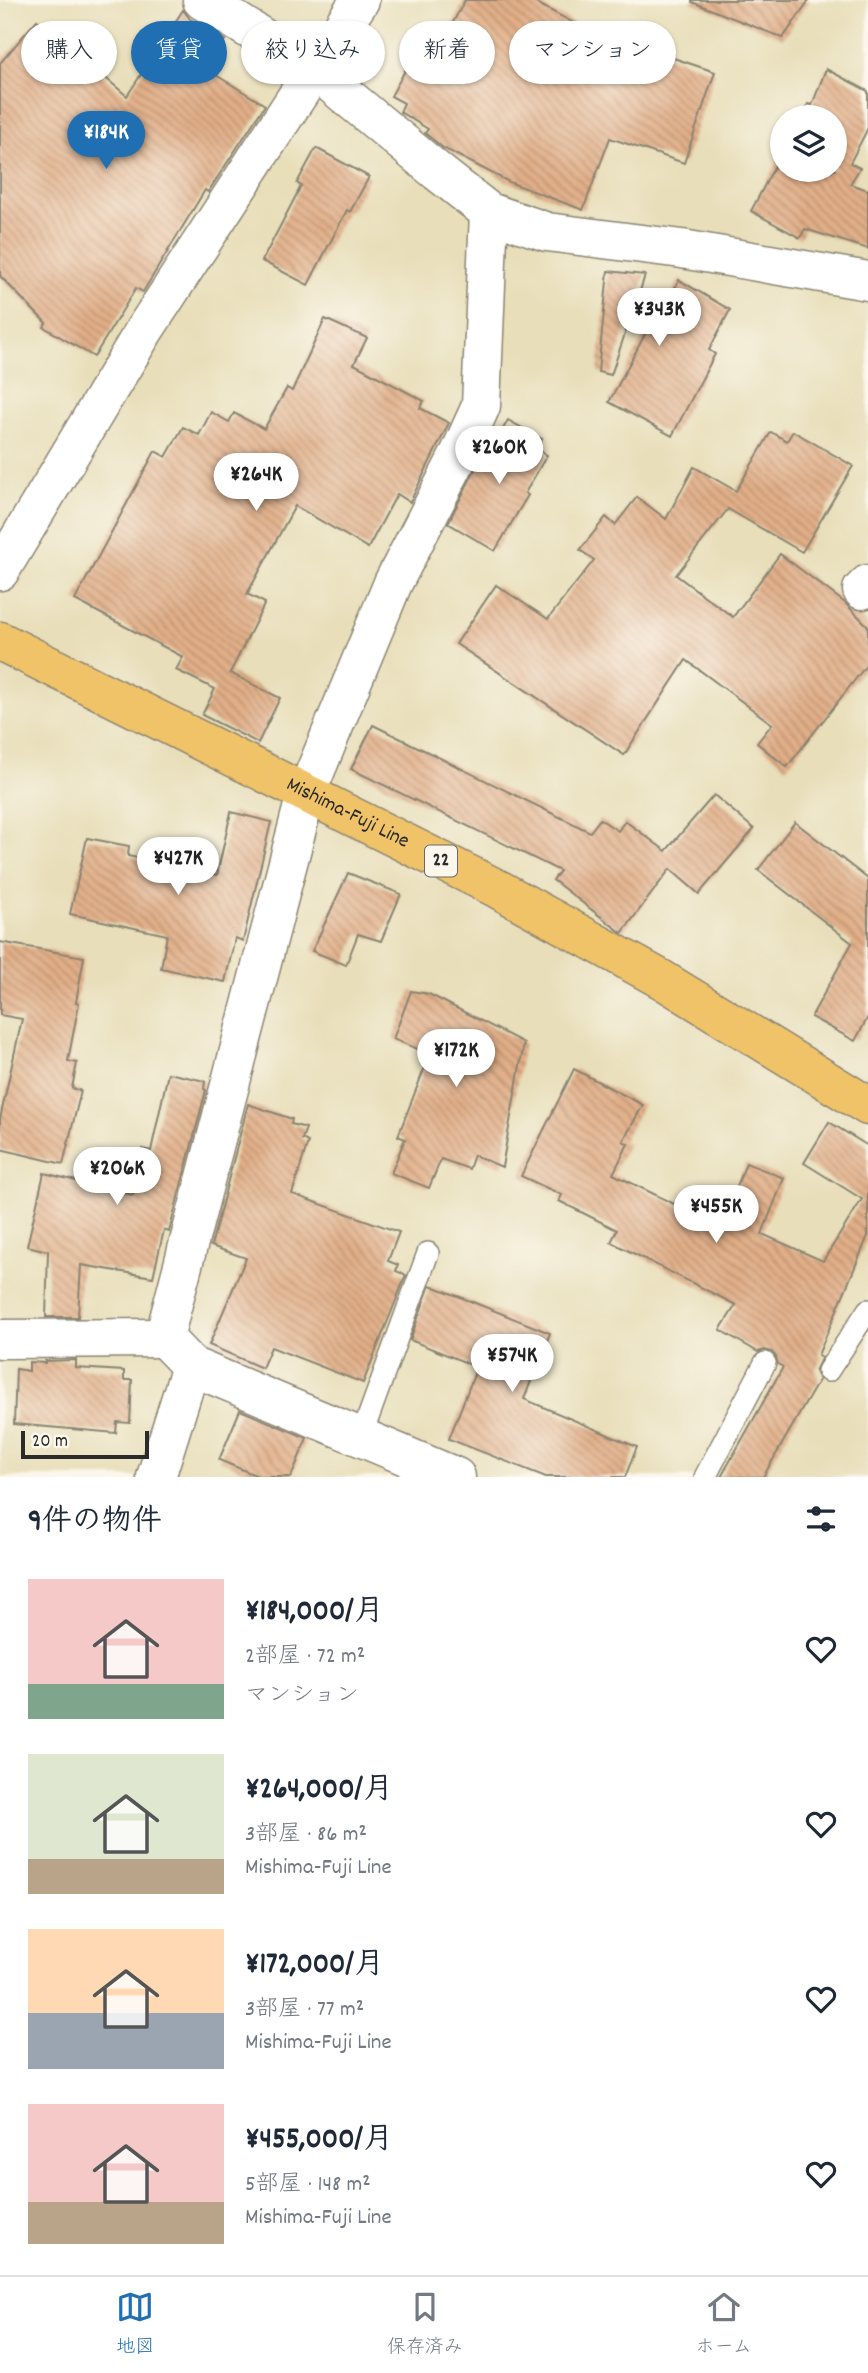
<!DOCTYPE html>
<html lang="ja">
<head>
<meta charset="utf-8">
<style>
  :root { --surface:#fff; --page:#f6f6f7; --text:#1f2937; --muted:#747a83; --line:#e0e1e3; --accent:#1f6fb2 }
  body { margin:0; font-family:Dekko,"Klee One",sans-serif; background:var(--page); color:var(--text); height:100vh; display:flex; flex-direction:column; font-size:26px; white-space:nowrap }
  * { box-sizing:border-box; margin:0 }
  p { font-size:23px; color:var(--muted) }
  .icon { flex:none; width:38px; height:38px; fill:none; stroke:currentColor; stroke-width:2; stroke-linecap:round; stroke-linejoin:round }
  .map { position:relative; height:1477px; overflow:hidden }
  .panel { display:flex; flex-direction:column; background:var(--surface); flex:1 }
  .panel>* { flex:none }
  .guide { position:absolute; left:21px; top:21px; width:826px; height:63px; display:flex; gap:14px }
  .controls { position:absolute; left:770px; top:105px; display:grid; gap:14px }
  .controls a { display:grid; place-items:center; width:77px; height:77px; border-radius:50%; background:var(--surface); box-shadow:0 2px 5px #0004; font-size:35px }
  .scale { position:absolute; left:21px; bottom:18px; width:128px; box-sizing:border-box; padding-left:7px; border:4px solid #2b2b2b; border-top:0; font-size:19px; line-height:24px; white-space:nowrap; color:#2b2b2b; -webkit-text-stroke:5px #fbf7ec; paint-order:stroke }
  .price { position:absolute; translate:-50% -60px; padding:0 16px; border-radius:24px; background:#fff; color:#222; font-size:23px; line-height:46px; filter:drop-shadow(0 2px 4px #0008) }
  .price::after { content:''; position:absolute; left:50%; top:42px; width:21px; height:16px; margin-left:-10px; background:inherit; clip-path:polygon(0 0,100% 0,50% 100%) }
  .price.active { background:var(--accent); color:#fff }
  ul { padding:0; list-style:none }
  li { display:flex; align-items:center; gap:21px; height:175px; padding:0 28px }
  li span { display:grid; place-items:center; flex:none; width:196px; height:140px; border-radius:0px; color:#555 }
  li>.icon { margin-inline-start:auto }
  span .icon { width:84px; height:84px; fill:#fffc; stroke-width:1 }
  li b { font-size:30px }
  h2 { display:flex; justify-content:space-between; align-items:center; height:84px; padding:0 28px; font-size:30px }
  .chip { padding:0 24px; border-radius:32px; background:var(--surface); box-shadow:0 2px 5px #0004; font-size:24px; line-height:63px }
  .chip.active { background:var(--accent); color:#fff }
  .tabs { display:flex; justify-content:space-around; align-items:center; height:98px; border-top:2px solid var(--line); background:var(--surface); font-size:19px; color:var(--muted) }
  .tabs a { display:grid; justify-items:center; gap:4px }
  .tabs .active { color:var(--accent) }
  .map>svg:first-child { display:block }
  .building { fill:url(#building-back-hatch) }
  .lines { fill:none; stroke-linecap:round; stroke-linejoin:round }
  .service-casing { stroke:#8a8472; stroke-width:24 }
  .minor-casing { stroke:#8a8472; stroke-width:41 }
  .tertiary-casing { stroke:#8a8472; stroke-width:41 }
  .primary-casing { stroke:#8a8472; stroke-width:41 }
  .service { stroke:#fff; stroke-width:21 }
  .minor { stroke:#fff; stroke-width:38 }
  .tertiary { stroke:#fff; stroke-width:38 }
  .primary { stroke:#f1c369; stroke-width:38 }
  .labels { text-anchor:middle; dominant-baseline:central; stroke-width:5; stroke-linejoin:round; paint-order:stroke }
  .shield { fill:#fbf7ec; stroke:#696865; stroke-width:2 }
  .shield-label { font-size:19px; font-weight:bold; fill:#2b2b2b }
  .street-label { font-size:21px; fill:#2b2b2b; stroke:#fbf7ec }
</style>
</head>
<body>
<div class="map">
<svg width="868" height="1477" viewBox="0 0 868 1477">
  <defs>
    <pattern id="building-back-hatch" width="6" height="6" patternUnits="userSpaceOnUse" patternTransform="scale(1.75)"><rect width="6" height="6" fill="#e2af88"/><path d="M-1 5l2 2M0 0l6 6M5-1l2 2" fill="none" stroke="#b78f6f"/></pattern>
  </defs>
  <rect width="100%" height="100%" fill="#fbf7ec"/>
  <filter id="ink" filterUnits="userSpaceOnUse"><feTurbulence type="fractalNoise" baseFrequency=".0143" numOctaves="2"/><feDisplacementMap in="SourceGraphic" scale="14" xChannelSelector="R" yChannelSelector="G"/><feConvolveMatrix kernelMatrix="1 2 1 2 8 2 1 2 1" color-interpolation-filters="sRGB"/></filter>
  <filter id="wash" filterUnits="userSpaceOnUse"><feTurbulence type="fractalNoise" baseFrequency=".00686" numOctaves="4" result="noise"/><feDisplacementMap in="SourceGraphic" scale="28" xChannelSelector="R" yChannelSelector="G"/><feGaussianBlur stdDeviation="1.57" result="paint"/><feColorMatrix in="noise" values="0 0 0 0 0 0 0 0 0 0 0 0 0 0 0 0 0 1.4 0 .05"/><feComposite in="paint" operator="in"/></filter>
  <g filter="url(#wash)">
    <rect width="100%" height="100%" fill="#e8deb9"/>
    <g id="blocks">
      <!-- building -->
      <g class="building">
        <path d="M465,0H531L581,27L715,72L684,163L610,138L583,210L509,182L443,148L425,133L428,129L400,112L404,103L391,96L408,65L420,71L424,64L429,67Z"/>
        <path d="M692,0H809L783,38L692,2Z"/>
        <path d="M183,10L190,19L225,40L206,69L265,105L208,192L205,190L143,292L136,288L94,357L44,327L46,323L0,276V63L37,20L127,96Z"/>
        <path d="M826,69L868,91V128L850,163L860,168L850,184L868,190V249L805,229L800,238L751,211L782,152V170H835V117H801L808,104L812,105Z"/>
        <path d="M316,148L369,177L350,212L347,210L308,285L262,261L301,186L297,183Z"/>
        <path d="M608,271L645,275L640,291L667,303L679,280L730,310L709,350L715,354L672,436L609,402L652,321L630,319L611,375L598,372Z"/>
        <path d="M325,319L367,338L354,364L424,401L420,408L449,423L410,502L397,494L368,548L295,506L247,594L265,603L230,673L280,698L258,743L202,715L215,689L176,670L183,657L75,600L155,451L166,457L183,427L199,435L211,412L229,422L234,413L264,429L287,388L292,391Z"/>
        <path d="M508,420L542,439L537,449L547,455L525,493L528,495L495,551L448,523L488,444L493,447Z"/>
        <path d="M793,431L853,466L802,552L728,509L676,575L733,617L780,554L845,603L868,626V663L787,767L757,743L772,724L686,660L624,755L456,644L496,585L548,619L594,560L580,550L606,517L615,525L637,497L666,519L694,467L736,491L771,432L787,441Z"/>
        <path d="M373,725L590,832L600,819L618,831L625,821L666,851L714,795L754,829L699,894L670,869L622,933L553,880L560,871L351,769Z"/>
        <path d="M231,812L271,822L243,941L235,938L225,982L161,968L167,935L70,914L87,838L129,846L128,856L217,875Z"/>
        <path d="M795,822L868,879V1017L855,1041L811,1017L852,943L758,870Z"/>
        <path d="M348,873L401,894L381,941L358,934L346,965L312,951Z"/>
        <path d="M0,942L84,957L76,1002L79,1003L68,1061L77,1063L72,1088L81,1091L63,1164L0,1149V1119L22,1019L0,1015Z"/>
        <path d="M411,991L429,994L524,1043L502,1167L474,1155L469,1169L441,1159L429,1188L391,1173L405,1139L398,1136L430,1054L393,1039Z"/>
        <path d="M574,1069L643,1105L623,1141L628,1144L613,1174L721,1227L746,1163L784,1178L762,1234L823,1261L862,1199L804,1163L829,1122L868,1146V1236L818,1355L822,1357L815,1371L819,1380L763,1477H721L783,1367L778,1364L776,1357L772,1352L765,1350L758,1352L720,1330L736,1305L611,1242L617,1230L559,1201L562,1195L521,1176Z"/>
        <path d="M168,1073L205,1081L204,1089L206,1090L169,1232L164,1230L153,1277L81,1265L78,1317H46L48,1251L27,1246L44,1173L133,1195L143,1149L151,1151Z"/>
        <path d="M248,1104L292,1119L291,1124L306,1128L302,1139L308,1142L292,1194L399,1232L388,1261L398,1265L396,1271L406,1275L363,1383L271,1347L262,1368L209,1345L246,1258L211,1246Z"/>
        <path d="M430,1285L550,1333L524,1399L637,1447L625,1477H546L449,1439L477,1367L410,1340Z"/>
        <path d="M76,1360V1368L124,1371V1380H132L130,1423L117,1422L116,1433L14,1424L16,1369L29,1371V1362L45,1363V1361Z"/>
        <path d="M240,1410L307,1438L291,1477H260L219,1460Z"/>
      </g>
    </g>
  </g>
  <g filter="url(#ink)">
    <use href="#blocks" fill-opacity="0" stroke="#8a8472" stroke-width="2"/>
    <g class="lines">
      <defs>
        <g id="service">
          <path d="M828,1371L868,1310"/>
          <path d="M361,1437L428,1253"/>
          <path d="M705,1477L765,1363"/>
        </g>
        <g id="minor">
          <path d="M202,0L315,70L438,172L489,212L547,232L682,249L868,281"/>
          <path d="M862,590L868,584"/>
          <path d="M0,1339L164,1338"/>
          <path d="M191,1366L456,1477"/>
          <path d="M156,1477L191,1366L164,1338L306,794L393,583L457,459L481,406L489,212"/>
        </g>
        <path id="tertiary" d="M0,571L145,329L360,0"/>
        <g id="primary">
          <path id="s1" d="M0,641L498,889L661,979L868,1106"/>
        </g>
      </defs>
      <!-- service casing -->
      <use href="#service" class="service-casing"/>
      <!-- minor casing -->
      <use href="#minor" class="minor-casing"/>
      <!-- tertiary casing -->
      <use href="#tertiary" class="tertiary-casing"/>
      <!-- primary casing -->
      <use href="#primary" class="primary-casing"/>
      <!-- service -->
      <use href="#service" class="service"/>
      <!-- minor -->
      <use href="#minor" class="minor"/>
      <!-- tertiary -->
      <use href="#tertiary" class="tertiary"/>
      <!-- primary -->
      <use href="#primary" class="primary"/>
    </g>
  </g>
  <g class="labels">
    <!-- shield labels -->
    <rect class="shield" x="425" y="845.5" width="32" height="31" rx="5"/>
    <g class="shield-label">
      <text x="441" y="861">22</text>
    </g>
    <!-- street labels -->
    <g class="street-label">
      <text stroke="none"><textPath href="#s1" startOffset="388">Mishima-Fuji Line</textPath></text>
    </g>
  </g>
</svg>
<div class="controls">
<a><svg class="icon" aria-label="layers" viewBox="0 0 24 24"><path d="M12 4l9 5-9 5-9-5zM3 14l9 5 9-5"/></svg></a>
</div>
<div class="scale">20 m</div>
<b class="price active" style="left:106px;top:171px">¥184K</b>
<b class="price" style="left:659px;top:348px">¥343K</b>
<b class="price" style="left:499px;top:486px">¥260K</b>
<b class="price" style="left:256px;top:513px">¥264K</b>
<b class="price" style="left:178px;top:897px">¥427K</b>
<b class="price" style="left:456px;top:1089px">¥172K</b>
<b class="price" style="left:117px;top:1207px">¥206K</b>
<b class="price" style="left:716px;top:1245px">¥455K</b>
<b class="price" style="left:512px;top:1394px">¥574K</b>
<div class="guide">
<a class="chip">購入</a>
<a class="chip active">賃貸</a>
<a class="chip">絞り込み</a>
<a class="chip">新着</a>
<a class="chip">マンション</a>
</div>
</div>
<section class="panel">
<h2>9件の物件<svg class="icon" aria-label="filters" viewBox="0 0 24 24"><path d="M4 7h16M4 17h16"/><circle cx="9" cy="7" r="2"/><circle cx="15" cy="17" r="2"/></svg></h2>
<ul>
<li><span style="background:linear-gradient(#f6c9c9 75%,#7fa58c 0)"><svg class="icon" aria-label="home" viewBox="0 0 24 24"><path d="M3 11l9-7 9 7M6 9v11h12V9"/></svg></span><div><b>¥184,000/月</b><p>2部屋 · 72 m²</p><p>マンション</p></div><svg class="icon" aria-label="heart" viewBox="0 0 24 24"><path d="M12 20l-8-8c-3-5 5-10 8-4 3-6 11-1 8 4z"/></svg></li>
<li><span style="background:linear-gradient(#dfe7d0 75%,#b9a48a 0)"><svg class="icon" aria-label="home" viewBox="0 0 24 24"><path d="M3 11l9-7 9 7M6 9v11h12V9"/></svg></span><div><b>¥264,000/月</b><p>3部屋 · 86 m²</p><p>Mishima-Fuji Line</p></div><svg class="icon" aria-label="heart" viewBox="0 0 24 24"><path d="M12 20l-8-8c-3-5 5-10 8-4 3-6 11-1 8 4z"/></svg></li>
<li><span style="background:linear-gradient(#ffd9b3 60%,#9aa5b1 0)"><svg class="icon" aria-label="home" viewBox="0 0 24 24"><path d="M3 11l9-7 9 7M6 9v11h12V9"/></svg></span><div><b>¥172,000/月</b><p>3部屋 · 77 m²</p><p>Mishima-Fuji Line</p></div><svg class="icon" aria-label="heart" viewBox="0 0 24 24"><path d="M12 20l-8-8c-3-5 5-10 8-4 3-6 11-1 8 4z"/></svg></li>
<li><span style="background:linear-gradient(#f6c9c9 70%,#b9a48a 0)"><svg class="icon" aria-label="home" viewBox="0 0 24 24"><path d="M3 11l9-7 9 7M6 9v11h12V9"/></svg></span><div><b>¥455,000/月</b><p>5部屋 · 148 m²</p><p>Mishima-Fuji Line</p></div><svg class="icon" aria-label="heart" viewBox="0 0 24 24"><path d="M12 20l-8-8c-3-5 5-10 8-4 3-6 11-1 8 4z"/></svg></li>
</ul>
</section>
<nav class="tabs">
<a class="active"><svg class="icon" aria-label="map" viewBox="0 0 24 24"><path d="M3 6l6-2 6 2 6-2v14l-6 2-6-2-6 2zM9 4v14M15 6v14"/></svg>地図</a>
<a><svg class="icon" aria-label="saved" viewBox="0 0 24 24"><path d="M7 4h10v16l-5-4-5 4z"/></svg>保存済み</a>
<a><svg class="icon" aria-label="home" viewBox="0 0 24 24"><path d="M3 11l9-7 9 7M6 9v11h12V9"/></svg>ホーム</a>
</nav>
</body>
</html>
